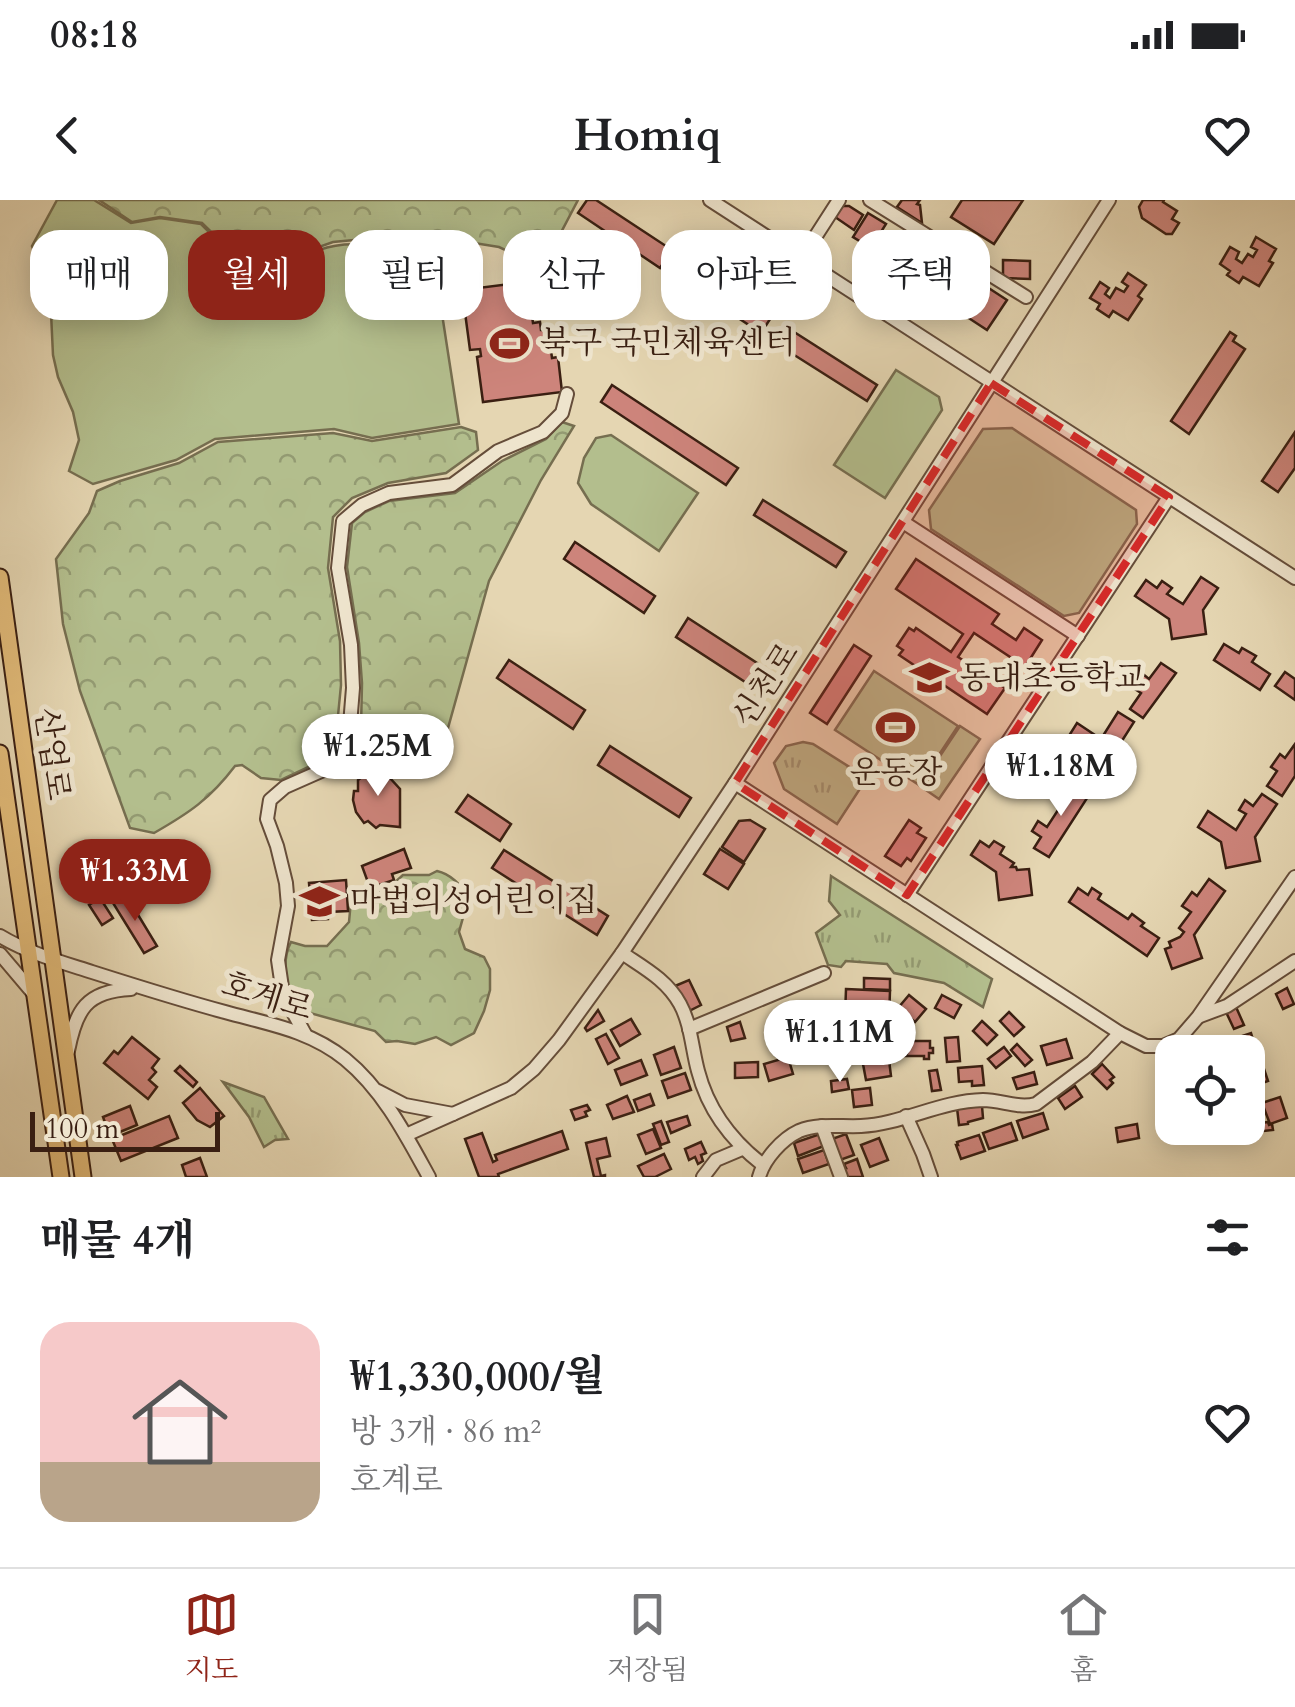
<!DOCTYPE html>
<html lang="ko">
<head>
<meta charset="utf-8">
<style>
  :root { --surface:#fff; --page:#f2f2f2; --text:#202124; --muted:#757577; --line:#e0e0e0; --accent:#8f2418 }
  body { margin:0; font-family:Cardo,"Noto Serif KR",serif; background:var(--page); color:var(--text); height:100vh; display:flex; flex-direction:column; font-size:38px; white-space:nowrap }
  * { box-sizing:border-box; margin:0 }
  p { font-size:32px; color:var(--muted) }
  .icon { flex:none; width:55px; height:55px; fill:none; stroke:currentColor; stroke-width:2; stroke-linecap:round; stroke-linejoin:round }
  .map { position:relative; height:977px; overflow:hidden }
  .details { display:flex; flex-direction:column; background:var(--surface); flex:1 }
  .details>* { flex:none }
  .hud { position:absolute; left:30px; top:30px; width:1235px; height:90px; display:flex; gap:20px }
  .controls { position:absolute; left:1155px; top:835px; display:grid; gap:20px }
  .controls a { display:grid; place-items:center; width:110px; height:110px; border-radius:20px; background:var(--surface); box-shadow:0 5px 25px #0003; font-size:50px }
  .scale { position:absolute; left:30px; bottom:25px; width:190px; box-sizing:border-box; padding-left:10px; border:5px solid #3a1f12; border-top:0; font-size:28px; line-height:35px; white-space:nowrap; color:#3a1f12; -webkit-text-stroke:8px #eee4cd; paint-order:stroke }
  .price { position:absolute; translate:-50% -85px; padding:0 22px; border-radius:35px; background:#fff; color:#222; font-size:32px; line-height:65px; filter:drop-shadow(0 2px 5px #0008) }
  .price::after { content:''; position:absolute; left:50%; top:60px; width:30px; height:22px; margin-left:-15px; background:inherit; clip-path:polygon(0 0,100% 0,50% 100%) }
  .price.selected { background:var(--accent); color:#fff }
  ul { padding:0; list-style:none }
  li { display:flex; align-items:center; gap:30px; height:250px; padding:0 40px }
  li span { display:grid; place-items:center; flex:none; width:280px; height:200px; border-radius:30px; color:#555 }
  li>.icon { margin-inline-start:auto }
  span .icon { width:120px; height:120px; fill:#fffc; stroke-width:1 }
  li b { font-size:42px }
  h2 { display:flex; justify-content:space-between; align-items:center; height:120px; padding:0 40px; font-size:42px }
  .pill { padding:0 35px; border-radius:30px; background:var(--surface); box-shadow:0 5px 25px #0003; font-size:35px; line-height:90px }
  .pill.selected { background:var(--accent); color:#fff }
  .status { display:flex; justify-content:space-between; align-items:center; height:70px; padding:0 50px; background:var(--surface); direction:ltr }
  .status svg { height:28px; fill:currentColor }
  header { display:flex; justify-content:space-between; align-items:center; height:130px; padding:0 40px; background:var(--surface); font-size:45px; font-weight:700 }
  .tab-bar { display:flex; justify-content:space-around; align-items:center; height:140px; border-top:2px solid var(--line); background:var(--surface); font-size:28px; color:var(--muted) }
  .tab-bar a { display:grid; justify-items:center; gap:5px }
  .tab-bar .selected { color:var(--accent) }
  .map>svg:first-child { display:block }
  .grass { fill:url(#grass-tufts); stroke:#766e50; stroke-width:2.5 }
  .forest { fill:url(#forest-crowns); stroke:#766e50; stroke-width:2.5 }
  .park { fill:#b3be8d; stroke:#766e50; stroke-width:2.5 }
  .building { fill:#cd847b; stroke:#3a1f12; stroke-width:2.5 }
  .lines { fill:none; stroke-linecap:round; stroke-linejoin:round }
  .minor-casing { stroke:#654d3a; stroke-width:16 }
  .major-casing { stroke:#3a1f12; stroke-width:19 }
  .minor { stroke:#eee4cd; stroke-width:12 }
  .major { stroke:#e2bb79; stroke-width:15 }
  .marked { fill:#d62828; fill-opacity:0.2; stroke:#d62828; stroke-width:8; stroke-dasharray:20 12; stroke-linejoin:round }
  .labels { text-anchor:middle; dominant-baseline:central; stroke-width:10; stroke-linejoin:round; paint-order:stroke }
  .poi-label { font-size:32px; fill:#3a1f12; stroke:#eee4cd; text-anchor:start }
  .street-label { font-size:32px; fill:#3a1f12; stroke:#eee4cd }
</style>
</head>
<body>
<div class="status"><b>08:18</b><svg viewBox="0 0 49 12"><path d="M0 12V9h3v3zM5 12V6h3v6zM10 12V3h3v9zM15 12V0h3v12zM26 1h20v11H26zM47 4h2v5h-2z"/></svg></div>
<header><svg class="icon" aria-label="back" viewBox="0 0 24 24"><path d="M15 5l-7 7 7 7"/></svg>Homiq<svg class="icon" aria-label="heart" viewBox="0 0 24 24"><path d="M12 20l-8-8c-3-5 5-10 8-4 3-6 11-1 8 4z"/></svg></header>
<div class="map">
<svg width="1295" height="977" viewBox="0 0 1295 977">
  <defs>
    <pattern id="grass-tufts" width="24" height="20" patternUnits="userSpaceOnUse" patternTransform="scale(2.5)"><rect width="24" height="20" fill="#b3be8d"/><path d="M3 7l-1-3M5 7V3M7 7l1-3M15 17l-1-3M17 17v-4M19 17l1-3" fill="none" stroke="#939a72"/></pattern>
    <pattern id="forest-crowns" width="20" height="18" patternUnits="userSpaceOnUse" patternTransform="scale(2.5)"><rect width="20" height="18" fill="#b3be8d"/><path d="M2 6a3 3 0 1 1 6 0M12 15a3 3 0 1 1 6 0" fill="none" stroke="#939a72"/></pattern>
  </defs>
  <rect width="100%" height="100%" fill="#e5d6b2"/>
  <filter id="stains"><feTurbulence type="fractalNoise" baseFrequency=".002" numOctaves="4"/><feColorMatrix values="0 0 0 0 .2 0 0 0 0 .09 0 0 0 0 .02 0 0 0 .5 -.17"/></filter>
  <radialGradient id="worn" r=".72"><stop offset=".6" stop-color="#630" stop-opacity="0"/><stop offset="1" stop-color="#630" stop-opacity=".3"/></radialGradient>
  <!-- grass -->
  <g class="grass">
    <path d="M803,542L813,544L867,578L837,624L784,589L774,563L786,546Z"/>
    <path d="M831,676L992,779L983,807L944,783L894,773L887,764L846,761L841,767L828,765L816,733L840,715L829,701Z"/>
    <path d="M223,882L264,897L288,939L275,940L264,947L249,917Z"/>
  </g>
  <!-- forest -->
  <g class="forest">
    <path d="M99,0H578L557,40L544,47L533,44L514,54L499,47L468,42L438,47H404L354,40L333,42L316,48L303,72L277,78L241,61L202,23L160,17L132,22Z"/>
    <path d="M562,222L574,226L541,280L489,381L448,528L400,531L361,528L362,483L359,443L347,367L352,323L365,312L389,301L455,293L502,261L546,239Z"/>
    <path d="M461,227L476,232L478,250L446,273L388,283L352,298L333,317L328,368L340,441L341,485L336,536L321,561L281,580L261,578L242,565L235,566C210,599 189,613 154,633L130,628L80,491L63,424L56,359L89,313L97,291L120,281L179,263L218,242L333,233L372,241Z"/>
    <path d="M437,671C451,674 460,685 469,696L459,732L465,749L484,757L490,769V790L484,811L474,833L451,845L436,837L415,844L397,841L386,842L375,831L299,810C285,794 281,761 291,742L305,746H327L349,722L352,690C380,697 382,694 403,675H429Z"/>
  </g>
  <!-- park -->
  <g class="park">
    <path d="M57,0H94L131,23L160,18L201,24L240,63L277,81L305,75L319,50C354,37 389,50 425,50L434,62L459,224L372,238L334,229L215,239L176,260L93,284L69,271L79,240L73,212L58,177L53,155L51,113L42,73L32,46Z"/>
    <path d="M896,170L939,197L942,210L885,298L834,265Z"/>
    <path d="M1012,228L1136,310L1137,324L1079,413L1064,416L931,329L929,310L983,229Z"/>
    <path d="M611,235L698,293L659,351L591,304L578,283L584,258L596,238Z"/>
    <path d="M874,471L958,526L919,585L835,530Z"/>
    <path d="M960,526L980,539L939,599L920,586Z"/>
  </g>
  <!-- building -->
  <g class="building">
    <path d="M587,0H596L672,50L660,68L578,13Z"/>
    <path d="M902,0H920L917,4L920,5L922,23L897,7Z"/>
    <path d="M962,0H1023L994,44L951,17Z"/>
    <path d="M1143,0H1164L1163,2L1177,11L1172,19L1179,23L1172,34H1166L1142,18L1139,7Z"/>
    <path d="M842,6H849L863,15L854,30L835,17Z"/>
    <path d="M868,13L886,24L871,48L853,37Z"/>
    <path d="M1256,37L1276,49L1269,61L1273,63L1259,86L1243,77L1239,83L1227,75L1230,71L1220,64L1230,47L1239,52L1236,59L1242,63L1248,54L1253,57L1257,50L1251,47Z"/>
    <path d="M887,43L907,56L897,71L870,54L878,47L882,50Z"/>
    <path d="M912,55L936,70L924,89L900,73Z"/>
    <path d="M1003,60L1030,61V79L1003,78Z"/>
    <path d="M688,61L772,116L761,133L676,77Z"/>
    <path d="M1128,73L1146,85L1138,96L1142,99L1128,120L1113,111L1109,117L1097,109L1100,104L1090,98L1100,82L1109,88L1105,94L1110,98L1116,88L1124,92L1128,86L1122,82Z"/>
    <path d="M945,75L952,80L955,76L973,88L958,110L950,105L948,108L926,93L932,84L935,86Z"/>
    <path d="M527,82L533,123L540,122L541,130H545L546,137L549,136L552,158L558,157L562,192L483,202L477,157L481,156L480,149L470,150L462,90Z"/>
    <path d="M984,85L1007,100L987,130L964,115Z"/>
    <path d="M791,130L877,185L867,201L780,146Z"/>
    <path d="M1230,132L1236,136L1233,141L1245,149L1189,234L1171,221Z"/>
    <path d="M612,185L738,268L726,285L601,202Z"/>
    <path d="M1295,232V268L1278,292L1262,281Z"/>
    <path d="M763,300L846,352L836,367L754,315Z"/>
    <path d="M575,342L655,396L644,413L564,359Z"/>
    <path d="M916,359L999,414L992,424L1016,440L1024,428L1042,440L1025,467L974,433L958,457L975,468L970,476L983,484L988,477L1005,488L987,514L899,455L903,450L897,446L909,428L914,431L916,428L951,452L963,434L896,389Z"/>
    <path d="M1201,377L1218,388L1203,410L1206,434L1172,439L1169,419L1135,396L1146,380L1157,388L1162,381L1172,388L1167,394L1183,404Z"/>
    <path d="M688,418L771,472L759,491L676,437Z"/>
    <path d="M1224,444L1239,453L1242,448L1256,456L1252,462L1270,474L1260,490L1214,460Z"/>
    <path d="M854,445L871,456L827,524L810,513Z"/>
    <path d="M509,460L585,510L573,529L497,478Z"/>
    <path d="M1161,463L1176,473L1143,518L1130,509L1141,493L1133,488L1143,474L1149,479Z"/>
    <path d="M1285,472L1295,479V500L1275,486Z"/>
    <path d="M1118,512L1134,522L1118,547L1123,572L1090,579L1085,555L1065,542L1077,523L1101,539Z"/>
    <path d="M1295,544V576L1282,596L1267,586L1277,571L1271,567L1280,554L1285,558Z"/>
    <path d="M610,546L691,598L679,617L598,565Z"/>
    <path d="M378,565L400,589V627L380,625L376,628L368,621L364,623L356,612L353,600L354,591H358V580Z"/>
    <path d="M1076,583L1091,592L1049,657L1034,648L1041,637L1032,631L1038,621L1047,627L1062,604L1054,599L1060,589L1068,595Z"/>
    <path d="M1262,594L1277,604L1255,637L1260,661L1226,668L1221,642L1198,627L1208,611L1236,630L1246,614L1239,610L1245,600L1253,606Z"/>
    <path d="M468,595L511,624L500,641L456,612Z"/>
    <path d="M750,620L765,629L744,662L722,647L739,621Z"/>
    <path d="M909,620L921,628L917,633L926,638L911,661L907,658L901,666L885,656Z"/>
    <path d="M980,641L989,647L994,641L1004,647L1000,654L1014,663L1011,667H1016L1017,670L1029,669L1032,695L999,700L996,672L971,655Z"/>
    <path d="M404,649L411,668L392,674L394,680L370,688L362,666Z"/>
    <path d="M720,649L744,664L728,689L704,674Z"/>
    <path d="M504,650L608,716L597,735L492,668Z"/>
    <path d="M90,658L95,677L83,680L78,661Z"/>
    <path d="M1209,679L1225,691L1194,735L1202,758L1172,769L1165,749L1171,747L1169,742L1180,737L1184,732L1179,728L1191,712L1182,706L1192,692L1197,696Z"/>
    <path d="M346,680L348,711L328,712V719L312,720L309,683Z"/>
    <path d="M1078,688L1088,695L1092,688L1101,694L1098,699L1128,719L1132,714L1144,723L1141,726L1159,738L1147,756L1069,702Z"/>
    <path d="M126,695L157,746L144,753L113,703Z"/>
    <path d="M100,698L113,718L102,725L89,705Z"/>
    <path d="M864,778L890,779V790L864,789Z"/>
    <path d="M689,780L701,805L687,812L675,786Z"/>
    <path d="M1287,788L1294,804L1283,809L1276,794Z"/>
    <path d="M846,789L890,791L889,819L845,817Z"/>
    <path d="M909,795L926,809L915,822L898,808Z"/>
    <path d="M942,795L961,805L954,818L935,808Z"/>
    <path d="M1236,807L1244,825L1234,829L1226,812Z"/>
    <path d="M598,810L604,821L587,831L585,828Z"/>
    <path d="M833,810L840,827L817,836L811,819Z"/>
    <path d="M1009,812L1024,827L1014,836L1000,821Z"/>
    <path d="M631,819L640,834L620,846L611,830Z"/>
    <path d="M806,821L812,838L790,847L783,830Z"/>
    <path d="M982,821L997,835L987,845L973,831Z"/>
    <path d="M740,822L745,838L731,841L727,827Z"/>
    <path d="M1251,833L1254,843L1230,851L1227,841Z"/>
    <path d="M606,834L619,858L608,864L596,839Z"/>
    <path d="M132,837L159,859L152,868L156,872L149,880L157,887L148,899L104,863L114,851L118,854Z"/>
    <path d="M830,837L836,856L815,863L809,844Z"/>
    <path d="M958,837L960,861L947,862L945,838Z"/>
    <path d="M1066,839L1072,858L1047,865L1041,846Z"/>
    <path d="M912,841H930V848H933V853H929V859H924V856H906Z"/>
    <path d="M1223,841L1226,852H1205L1204,847Z"/>
    <path d="M1017,844L1032,860L1025,866L1011,850Z"/>
    <path d="M674,847L681,868L661,875L654,855Z"/>
    <path d="M1004,847L1011,856L996,868L988,859Z"/>
    <path d="M788,857L793,874L769,881L764,864Z"/>
    <path d="M641,860L647,875L621,885L615,870Z"/>
    <path d="M889,860L891,876L866,880L863,864Z"/>
    <path d="M758,862V877L735,878V863Z"/>
    <path d="M1102,864L1114,877L1110,880L1113,883L1107,889L1092,874Z"/>
    <path d="M180,866L197,882L193,887L175,871Z"/>
    <path d="M982,866L984,885L972,886V881L959,882L958,868Z"/>
    <path d="M1263,866L1268,881L1248,888V871Z"/>
    <path d="M937,870L941,890L932,891L929,871Z"/>
    <path d="M1034,872L1037,884L1017,889L1013,878Z"/>
    <path d="M685,873L691,890L668,898L662,881Z"/>
    <path d="M847,879L849,889L832,892L831,881Z"/>
    <path d="M1075,886L1082,897L1065,909L1058,898Z"/>
    <path d="M200,888L224,916L210,927L197,920L183,903Z"/>
    <path d="M870,888L872,905L854,907L852,890Z"/>
    <path d="M650,894L654,905L638,911L634,900Z"/>
    <path d="M627,896L634,912L613,919L607,905Z"/>
    <path d="M1280,897L1287,918L1270,924L1262,903Z"/>
    <path d="M587,905L590,910L585,912L587,916L575,920L571,910Z"/>
    <path d="M130,906L137,925L110,936L103,917Z"/>
    <path d="M982,906L983,918L968,922V924L959,925L957,908Z"/>
    <path d="M1043,913L1048,929L1023,938L1017,921Z"/>
    <path d="M169,916L178,938L121,961L112,939Z"/>
    <path d="M687,916L690,925L671,933L667,922Z"/>
    <path d="M661,921L669,942L661,945L653,924Z"/>
    <path d="M1268,922L1269,925L1272,924L1273,930L1246,933L1248,925Z"/>
    <path d="M1011,923L1017,940L989,949L983,933Z"/>
    <path d="M1137,924L1139,938L1118,942L1116,928Z"/>
    <path d="M653,929L661,948L646,954L638,935Z"/>
    <path d="M562,931L568,949L498,974L499,977H479L465,939L482,933L493,962L497,960L495,955Z"/>
    <path d="M820,934L824,946L798,956L794,943Z"/>
    <path d="M846,934L854,955L840,960L832,939Z"/>
    <path d="M979,935L985,951L961,959L956,945H958L957,942Z"/>
    <path d="M606,938L610,956L597,959L601,976L605,975V977H594L586,943Z"/>
    <path d="M879,938L888,960L870,967L861,945Z"/>
    <path d="M701,942L706,953L701,955L703,961L698,964L695,957L689,960L685,949Z"/>
    <path d="M824,950L829,964L803,973L798,959Z"/>
    <path d="M664,954L671,969L655,977H644L638,966Z"/>
    <path d="M200,958L207,977H186L182,965Z"/>
    <path d="M857,959L863,977H846L843,968H846L844,964Z"/>
  </g>
  <g class="lines">
    <defs>
      <g id="minor">
        <path d="M710,0L1295,378"/>
        <path d="M870,0L1026,97"/>
        <path d="M801,59L839,0"/>
        <path d="M903,322L1078,436"/>
        <path d="M735,583L1120,833L1146,846H1163L1179,839L1198,817L1295,677"/>
        <path d="M907,695L1169,297"/>
        <path d="M0,736C28,753 61,762 92,772C136,786 180,800 225,812C268,824 309,830 345,859C383,890 406,935 429,977"/>
        <path d="M622,753C644,768 667,780 680,804C691,824 692,849 698,871C708,910 732,941 763,965"/>
        <path d="M0,754L34,794"/>
        <path d="M1200,816L1227,806L1295,761"/>
        <path d="M689,829L824,773"/>
        <path d="M305,834L283,794L278,760L288,706L286,683L277,646L267,619L270,600L285,587L328,568L339,555L349,537L353,488L351,445L338,368L343,321L362,305L389,293L452,285L498,251L543,232L562,213L567,194"/>
        <path d="M68,851C76,810 86,791 131,789"/>
        <path d="M378,891L405,905L453,914"/>
        <path d="M906,916L923,954L931,977"/>
        <path d="M822,926L841,977"/>
        <path d="M406,935L511,888L534,869L559,840L622,753L735,583L1109,0"/>
        <path d="M703,977L716,960L742,949"/>
        <path d="M759,977C764,959 782,939 799,931C819,923 840,927 861,926C902,924 940,901 983,900C1002,900 1018,909 1036,904L1092,862L1120,833"/>
      </g>
      <g id="major">
        <path d="M0,377L83,977"/>
        <path d="M0,553L61,977"/>
      </g>
    </defs>
    <!-- minor casing -->
    <use href="#minor" class="minor-casing"/>
    <!-- major casing -->
    <use href="#major" class="major-casing"/>
    <!-- minor -->
    <use href="#minor" class="minor"/>
    <!-- major -->
    <use href="#major" class="major"/>
  </g>
  <!-- marked area -->
  <path class="marked" d="M991,183L1169,297L907,695L735,583Z"/>
  <!-- icons -->
  <defs>
    <symbol id="stadium-bare" viewBox="-9 -9 18 18"><path d="M0-5a6.5 5 0 1 0 0 10a6.5 5 0 1 0 0-10ZM-3.5-1.8h7v3.6h-7Z" fill="#8f2418" stroke="#eee4cd" stroke-width="2.5" paint-order="stroke"/></symbol>
    <symbol id="school-bare" viewBox="-9 -9 18 18"><path d="M0-5L7-2L0 1L-7-2ZM-4 1L0 2.5L4 1V4Q0 6-4 4Z" fill="#8f2418" stroke="#eee4cd" stroke-width="2.5" paint-order="stroke"/></symbol>
  </defs>
  <g fill-rule="evenodd">
    <use href="#stadium-bare" x="482" y="116" width="55" height="55"/>
    <use href="#school-bare" x="902" y="450" width="55" height="55"/>
    <use href="#stadium-bare" x="868" y="500" width="55" height="55"/>
    <use href="#school-bare" x="292" y="674" width="55" height="55"/>
  </g>
  <g class="labels">
    <!-- poi labels -->
    <g class="poi-label">
      <text x="540" y="143">북구 국민체육센터</text>
      <text x="960" y="478">동대초등학교</text>
      <text x="896" y="573" text-anchor="middle">운동장</text>
      <text x="350" y="701">마법의성어린이집</text>
    </g>
    <!-- street labels -->
    <g class="street-label">
      <text transform="translate(766 485) rotate(-57)">신천로</text>
      <text transform="translate(52 554) rotate(82)">산업로</text>
      <text transform="translate(267 797) rotate(17)">호계로</text>
    </g>
  </g>
  <rect width="100%" height="100%" filter="url(#stains)"/>
  <rect width="100%" height="100%" fill="url(#worn)"/>
</svg>
<div class="controls">
<a><svg class="icon" aria-label="locate" viewBox="0 0 24 24"><circle cx="12" cy="12" r="6"/><path d="M12 2v4M12 18v4M2 12h4M18 12h4"/></svg></a>
</div>
<div class="scale">100 m</div>
<b class="price" style="left:378px;top:599px">₩1.25M</b>
<b class="price" style="left:1061px;top:619px">₩1.18M</b>
<b class="price selected" style="left:135px;top:724px">₩1.33M</b>
<b class="price" style="left:840px;top:885px">₩1.11M</b>
<div class="hud">
<a class="pill">매매</a>
<a class="pill selected">월세</a>
<a class="pill">필터</a>
<a class="pill">신규</a>
<a class="pill">아파트</a>
<a class="pill">주택</a>
</div>
</div>
<section class="details">
<h2>매물 4개<svg class="icon" aria-label="filters" viewBox="0 0 24 24"><path d="M4 7h16M4 17h16"/><circle cx="9" cy="7" r="2"/><circle cx="15" cy="17" r="2"/></svg></h2>
<ul>
<li><span style="background:linear-gradient(#f6c9c9 70%,#b9a48a 0)"><svg class="icon" aria-label="home" viewBox="0 0 24 24"><path d="M3 11l9-7 9 7M6 9v11h12V9"/></svg></span><div><b>₩1,330,000/월</b><p>방 3개 · 86 m²</p><p>호계로</p></div><svg class="icon" aria-label="heart" viewBox="0 0 24 24"><path d="M12 20l-8-8c-3-5 5-10 8-4 3-6 11-1 8 4z"/></svg></li>
</ul>
</section>
<nav class="tab-bar">
<a class="selected"><svg class="icon" aria-label="map" viewBox="0 0 24 24"><path d="M3 6l6-2 6 2 6-2v14l-6 2-6-2-6 2zM9 4v14M15 6v14"/></svg>지도</a>
<a><svg class="icon" aria-label="saved" viewBox="0 0 24 24"><path d="M7 4h10v16l-5-4-5 4z"/></svg>저장됨</a>
<a><svg class="icon" aria-label="home" viewBox="0 0 24 24"><path d="M3 11l9-7 9 7M6 9v11h12V9"/></svg>홈</a>
</nav>
</body>
</html>
